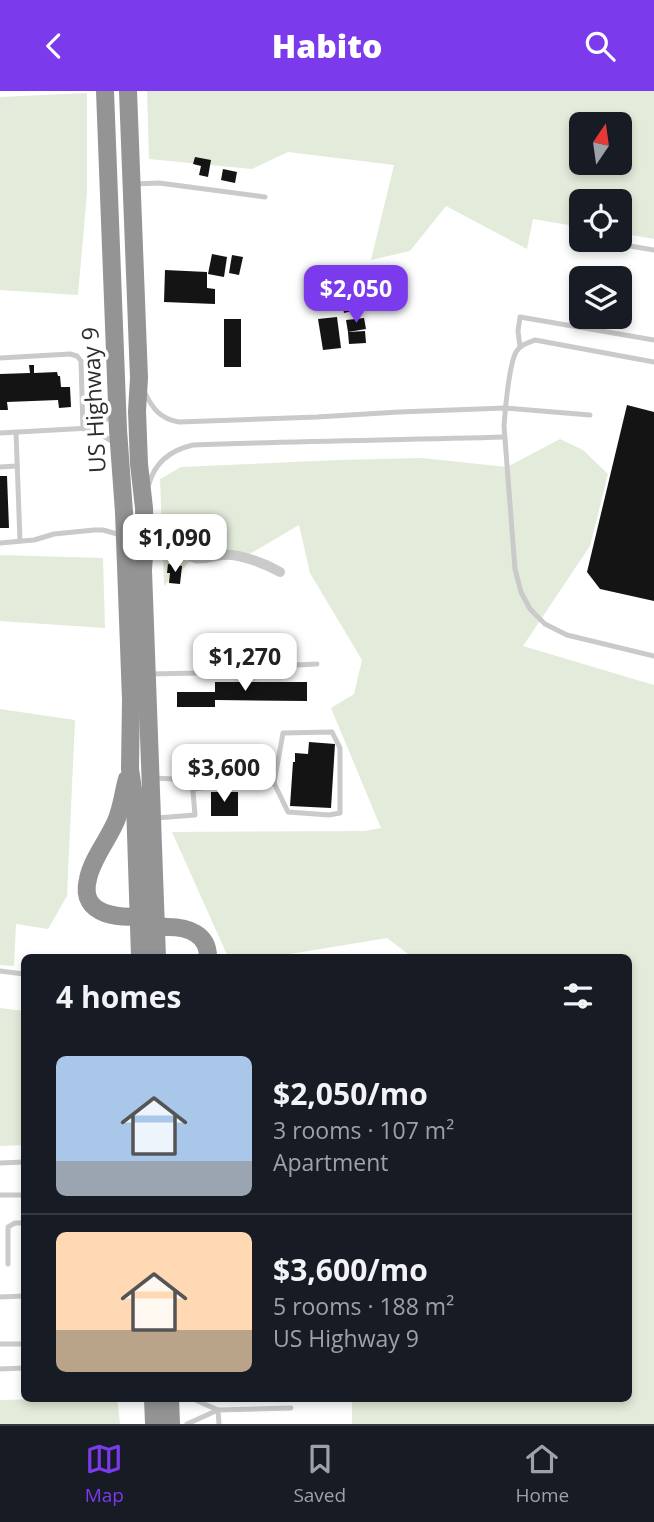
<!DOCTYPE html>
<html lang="en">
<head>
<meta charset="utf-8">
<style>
  :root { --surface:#171b24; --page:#242831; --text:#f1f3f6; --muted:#9ea1a6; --line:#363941; --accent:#7c3aed }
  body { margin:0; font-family:"Open Sans",sans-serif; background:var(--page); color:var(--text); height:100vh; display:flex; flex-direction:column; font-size:26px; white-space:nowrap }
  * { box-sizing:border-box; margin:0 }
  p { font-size:23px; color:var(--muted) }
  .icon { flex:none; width:38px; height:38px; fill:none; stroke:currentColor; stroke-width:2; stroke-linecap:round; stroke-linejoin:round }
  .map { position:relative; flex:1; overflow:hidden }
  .panel { position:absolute; left:21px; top:863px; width:611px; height:448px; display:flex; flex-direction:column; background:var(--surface); border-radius:10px; box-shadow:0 4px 10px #0003 }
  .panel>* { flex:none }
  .needle { width:46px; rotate:13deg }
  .buttons { position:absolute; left:569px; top:21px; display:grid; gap:14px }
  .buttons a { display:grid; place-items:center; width:63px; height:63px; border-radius:10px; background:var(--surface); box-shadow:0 4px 10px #0003; font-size:35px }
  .price { position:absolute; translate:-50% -60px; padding:0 16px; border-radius:14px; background:#fff; color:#222; font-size:23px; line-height:46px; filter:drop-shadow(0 2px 4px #0008) }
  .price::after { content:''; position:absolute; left:50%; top:42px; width:21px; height:16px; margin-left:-10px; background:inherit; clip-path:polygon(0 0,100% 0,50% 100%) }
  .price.on { background:var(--accent); color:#fff }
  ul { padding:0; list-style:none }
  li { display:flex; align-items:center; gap:21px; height:175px; padding:0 35px }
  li+li { border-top:2px solid var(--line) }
  li span { display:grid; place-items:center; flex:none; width:196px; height:140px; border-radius:10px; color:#555 }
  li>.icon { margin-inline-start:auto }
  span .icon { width:84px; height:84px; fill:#fffc; stroke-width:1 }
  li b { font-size:30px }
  h2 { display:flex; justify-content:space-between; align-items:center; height:84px; padding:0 35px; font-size:30px }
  header { display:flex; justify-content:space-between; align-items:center; height:91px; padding:0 35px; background:var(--accent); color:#fff; font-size:32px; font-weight:800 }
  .menu { display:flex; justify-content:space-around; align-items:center; height:98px; border-top:2px solid var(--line); background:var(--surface); font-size:19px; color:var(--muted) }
  .menu a { display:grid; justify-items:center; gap:4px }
  .menu .on { color:var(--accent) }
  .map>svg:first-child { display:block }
  .green { fill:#e3ecda; fill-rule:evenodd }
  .building { fill:#141414 }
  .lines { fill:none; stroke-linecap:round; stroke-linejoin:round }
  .lane { stroke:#cacaca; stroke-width:5 }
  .street { stroke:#cacaca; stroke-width:10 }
  .highway { stroke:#949494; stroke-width:18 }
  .labels { text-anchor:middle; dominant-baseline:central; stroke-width:7; stroke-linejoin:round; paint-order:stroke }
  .street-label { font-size:23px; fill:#2d2d2d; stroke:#fff }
</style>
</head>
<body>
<header><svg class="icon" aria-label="back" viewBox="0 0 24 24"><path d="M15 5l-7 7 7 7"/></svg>Habito<svg class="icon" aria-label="search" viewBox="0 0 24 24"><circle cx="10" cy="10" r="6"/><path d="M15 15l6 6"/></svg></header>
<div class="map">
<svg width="654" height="1333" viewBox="0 0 654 1333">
  <rect width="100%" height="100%" fill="#fff"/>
  <!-- green -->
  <g class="green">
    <path d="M147,0H654V148L620,142V110H581V136L533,128L527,158L446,115L410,160L371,169L394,74L288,61L252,78L149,68ZM581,33H620V72H581Z"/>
    <path d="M87,2V102L78,204L0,199V6Z"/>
    <path d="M560,348L583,359L608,383L590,455L523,555L654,594V1333H352V1308L192,1310V1307H628V866H412L387,847L272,866H228L172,741L365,740L381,737L331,617L354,603L362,569L310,482L299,434L241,468L194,467L164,495L160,388L181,376L338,369L422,367L507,376Z"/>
    <path d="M0,464L103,467L105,537L0,530Z"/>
    <path d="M0,618L75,629L67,805L48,838L16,833L14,875L0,874Z"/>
    <path d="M0,917L24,920V1054L0,1055Z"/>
    <path d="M74,1307H117L120,1333H0V1309Z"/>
  </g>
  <!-- building -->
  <g class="building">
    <path d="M195,66L211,69L208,86L199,84L201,75L193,73Z"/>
    <path d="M223,78L237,81L235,92L221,89Z"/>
    <path d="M212,163L227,166L224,186L208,183Z"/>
    <path d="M232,164L243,166L239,184L229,182Z"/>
    <path d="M165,179L207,181V197L215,198V213L164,211Z"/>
    <path d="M354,187L361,218L344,222L338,191Z"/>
    <path d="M329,201L332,212L315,217L312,206Z"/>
    <path d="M337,226L341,257L323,259L318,228Z"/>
    <path d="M364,227L366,238L348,241L346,229Z"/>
    <rect x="224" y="228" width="17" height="48"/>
    <path d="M365,240L366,252L349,253L348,241Z"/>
    <path d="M29,274H34V282L57,281L58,285H60L61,296H70L71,316L59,317L58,309L7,311L8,319H0V283L30,282Z"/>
    <path d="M627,314L654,321V510L600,498L587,481Z"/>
    <path d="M0,385H7L9,437H0Z"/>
    <path d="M168,473L182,475L180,493L169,492L170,482H167Z"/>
    <path d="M215,591H307V610L215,609V616H177V601H215Z"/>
    <path d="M309,651L335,653L331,717L290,715L293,671H295V662L308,663Z"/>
    <rect x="211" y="701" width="27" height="24"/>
  </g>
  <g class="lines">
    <!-- lane -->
    <g class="lane">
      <path d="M133,93L159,92L265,106"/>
      <path d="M624,154L654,159"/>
      <path d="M520,256L518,240L520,226L654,249"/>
      <path d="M0,267L70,263L77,265L81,270L83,338"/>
      <path d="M654,271L535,249C527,252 520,254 516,261C509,274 505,320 504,335L515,478L521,501L530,518L545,533L567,544L654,565"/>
      <path d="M144,300C152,317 160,328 179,331L317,326L399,321L505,317L590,324"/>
      <path d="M90,337L115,352"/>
      <path d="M16,341L20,450"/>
      <path d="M0,342L90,337L106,329L112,324"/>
      <path d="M0,376L17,375"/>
      <path d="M149,393C155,371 171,359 193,354C297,350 401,349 505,346"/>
      <path d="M0,452L34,449L54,443L94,439H103L121,444"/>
      <path d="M274,574L285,545"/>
      <path d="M150,583L198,582L216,578L317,573"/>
      <path d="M154,687L192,689L195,724L156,727"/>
      <path d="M193,698L248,692H274L283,642L332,641L340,657V722L329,724L288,721L274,692"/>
      <path d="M0,880L24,883"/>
      <path d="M0,1072L24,1071"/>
      <path d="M0,1104H24"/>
      <path d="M8,1173V1136L15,1132H24"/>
      <path d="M0,1206L24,1205"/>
      <path d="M0,1253H24"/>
      <path d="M0,1278L24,1277"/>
      <path d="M187,1333L218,1319L191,1307"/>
      <path d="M219,1333L218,1319L291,1317"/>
    </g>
    <!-- street -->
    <path class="street" d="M145,450C155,449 169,446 178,453C184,457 187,465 195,467C204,469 213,465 222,464C239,462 266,473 280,481"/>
    <!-- highway -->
    <g class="highway">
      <path d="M105,0L118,339L124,421L131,609L130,678L135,712L140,866"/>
      <path d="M128,0L139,287L137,320L139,373L144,417L145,450L143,479L157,866"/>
      <path d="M127,688C123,702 122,716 116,730C108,749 92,768 88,788C78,827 124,828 149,824"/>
      <path d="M148,842C148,842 156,836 157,836C160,834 164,836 168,836C188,836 208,843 208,866"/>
      <path d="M153,1307L154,1333"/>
      <path d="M170,1307L171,1333"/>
    </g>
  </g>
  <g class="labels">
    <!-- street labels -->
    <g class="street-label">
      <text transform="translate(93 309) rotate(-93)">US Highway 9</text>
    </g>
  </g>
</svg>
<div class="buttons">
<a><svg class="needle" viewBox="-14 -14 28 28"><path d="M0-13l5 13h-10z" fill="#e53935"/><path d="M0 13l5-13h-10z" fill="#9ea1a6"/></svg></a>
<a><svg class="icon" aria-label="locate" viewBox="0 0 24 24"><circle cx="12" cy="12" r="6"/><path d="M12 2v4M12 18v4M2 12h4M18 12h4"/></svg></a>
<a><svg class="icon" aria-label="layers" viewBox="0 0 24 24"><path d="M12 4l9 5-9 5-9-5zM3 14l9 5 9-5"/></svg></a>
</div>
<b class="price on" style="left:356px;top:234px">$2,050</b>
<b class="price" style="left:175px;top:483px">$1,090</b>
<b class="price" style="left:245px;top:602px">$1,270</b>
<b class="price" style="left:224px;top:713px">$3,600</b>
<section class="panel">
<h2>4 homes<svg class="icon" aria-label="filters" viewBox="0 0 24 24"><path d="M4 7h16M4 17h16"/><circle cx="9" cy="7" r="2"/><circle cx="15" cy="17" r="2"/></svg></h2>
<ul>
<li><span style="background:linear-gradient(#a9c7e8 75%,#9aa5b1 0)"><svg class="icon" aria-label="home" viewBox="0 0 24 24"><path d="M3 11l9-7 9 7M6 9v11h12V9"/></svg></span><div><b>$2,050/mo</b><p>3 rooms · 107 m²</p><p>Apartment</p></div></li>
<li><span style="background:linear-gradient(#ffd9b3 70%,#b9a48a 0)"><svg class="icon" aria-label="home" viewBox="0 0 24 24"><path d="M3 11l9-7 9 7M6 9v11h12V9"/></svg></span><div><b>$3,600/mo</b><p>5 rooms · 188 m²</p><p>US Highway 9</p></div></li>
</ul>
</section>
</div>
<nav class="menu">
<a class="on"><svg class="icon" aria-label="map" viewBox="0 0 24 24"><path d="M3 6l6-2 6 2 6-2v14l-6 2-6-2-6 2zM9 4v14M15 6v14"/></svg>Map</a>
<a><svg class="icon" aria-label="saved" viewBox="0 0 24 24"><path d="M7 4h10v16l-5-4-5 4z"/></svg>Saved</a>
<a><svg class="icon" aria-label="home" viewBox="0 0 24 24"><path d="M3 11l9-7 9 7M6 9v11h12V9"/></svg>Home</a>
</nav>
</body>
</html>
